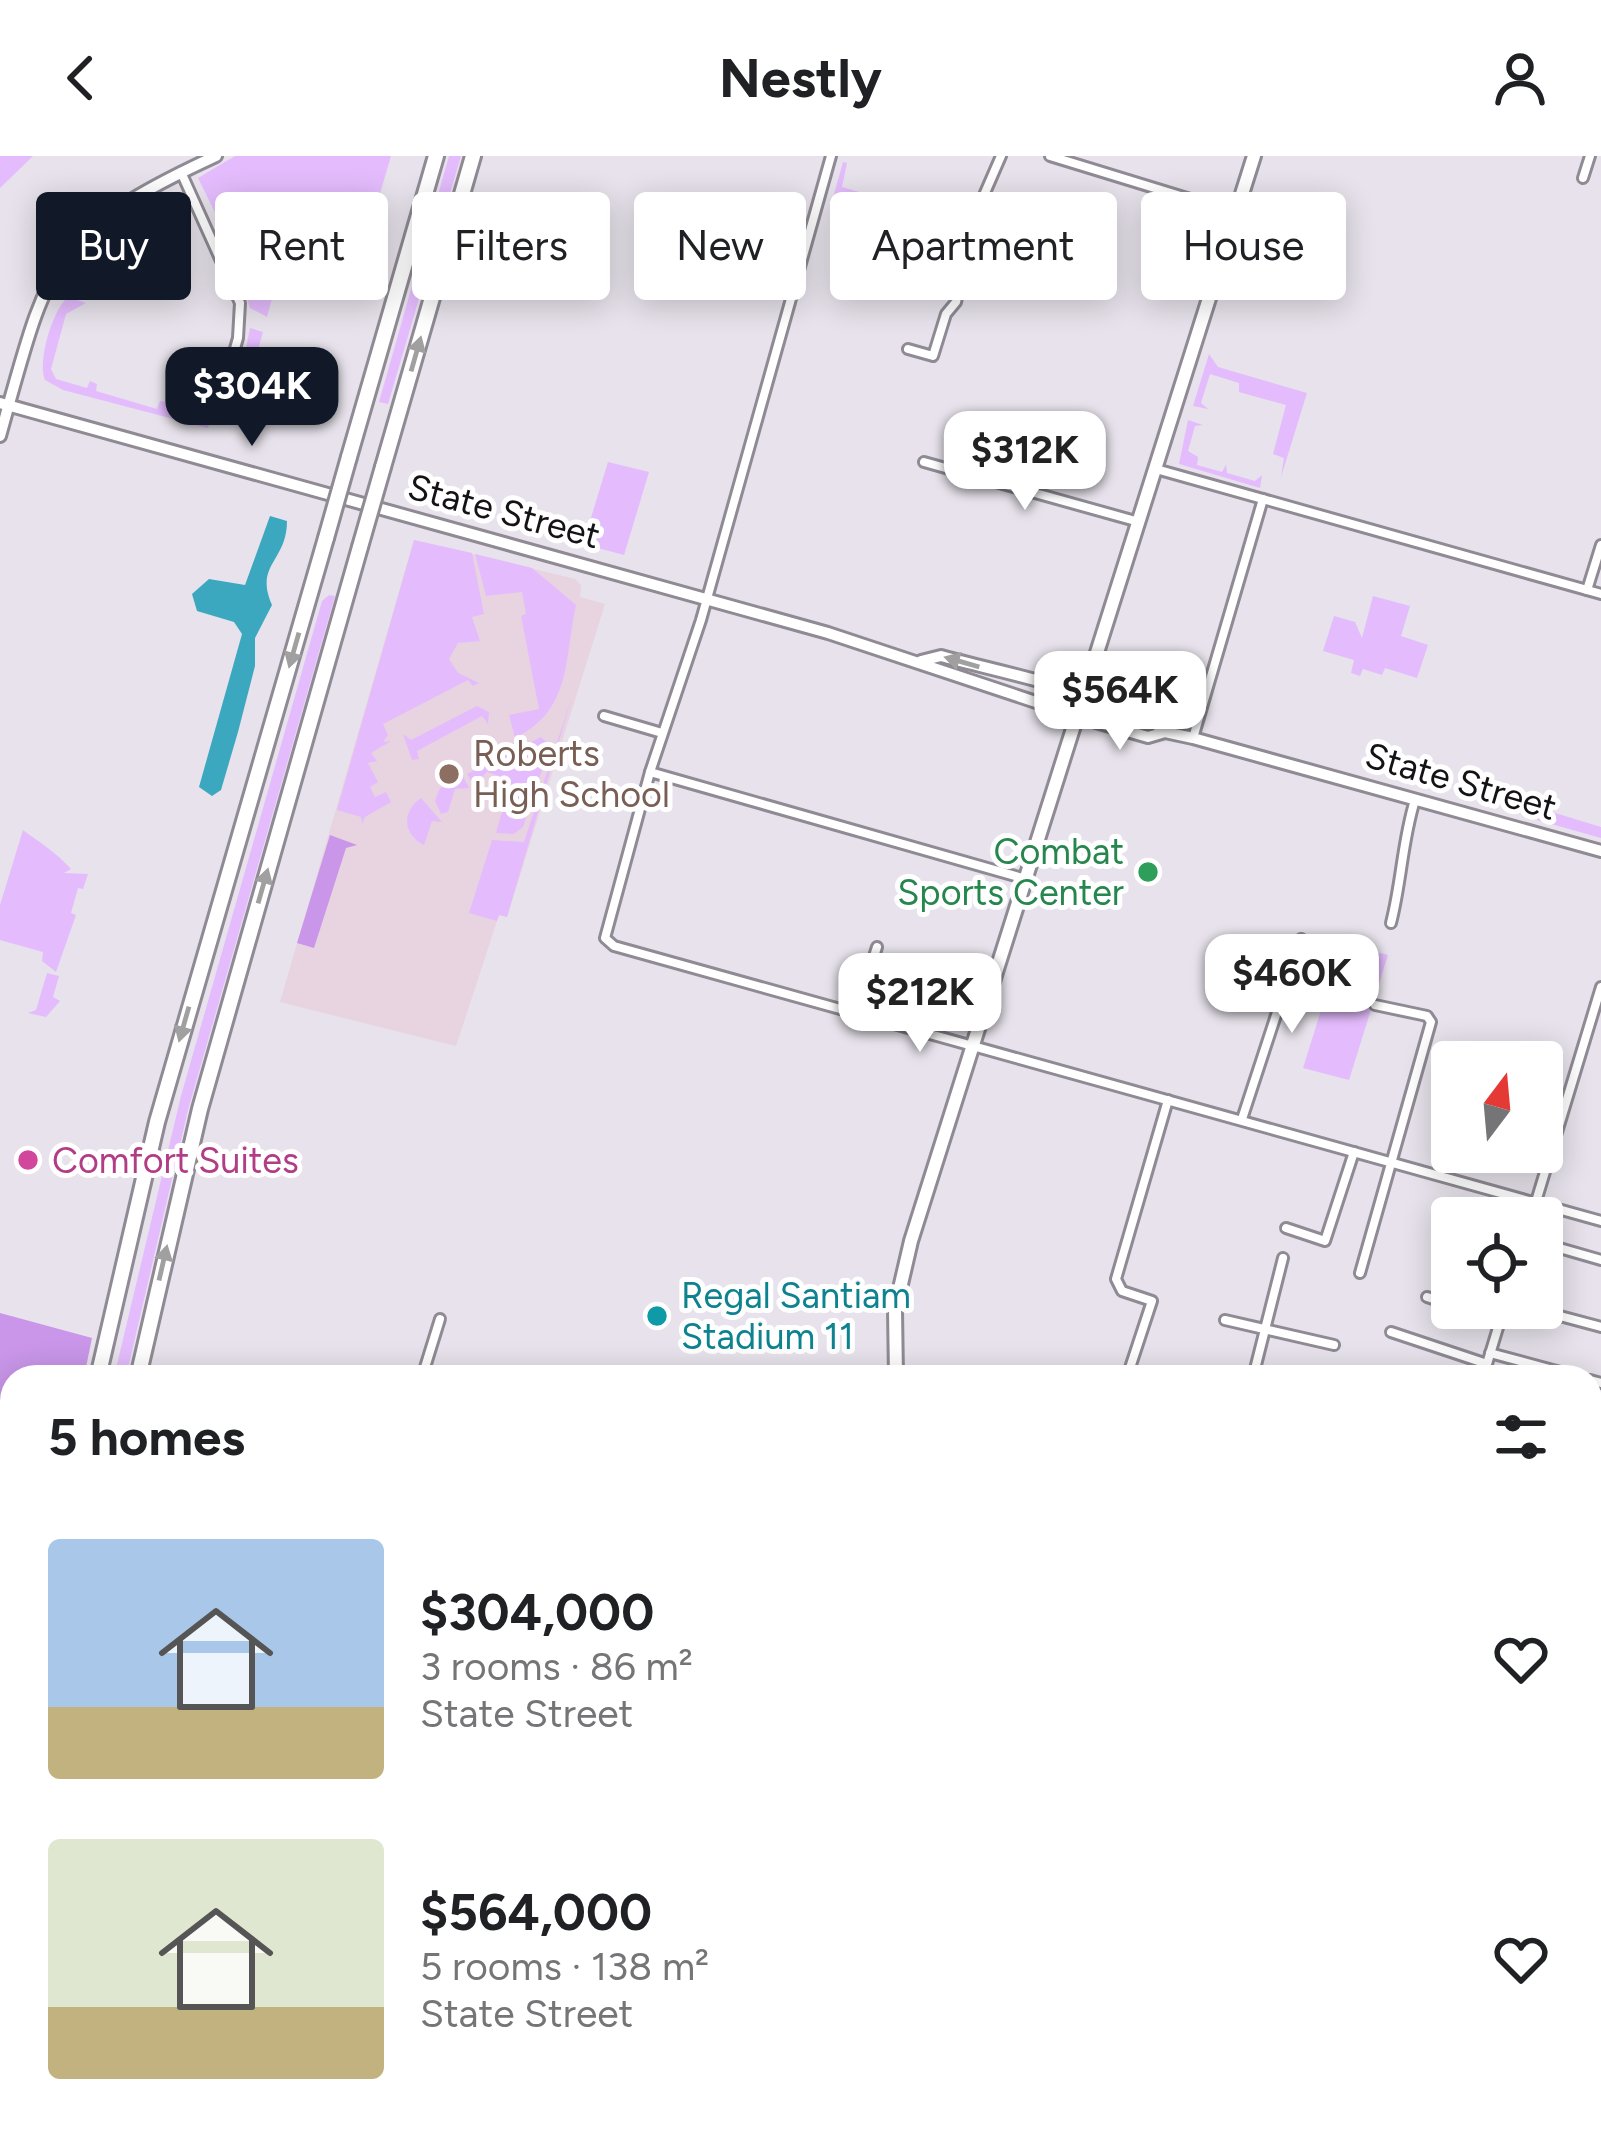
<!DOCTYPE html>
<html lang="en">
<head>
<meta charset="utf-8">
<style>
  :root { --surface:#fff; --page:#f2f2f2; --text:#202124; --muted:#757577; --accent:#111827 }
  body { margin:0; font-family:Figtree,sans-serif; background:var(--page); color:var(--text); height:100vh; display:flex; flex-direction:column; font-size:45px; white-space:nowrap }
  * { box-sizing:border-box; margin:0 }
  p { font-size:39px; color:var(--muted) }
  .icon { flex:none; width:66px; height:66px; fill:none; stroke:currentColor; stroke-width:2; stroke-linecap:round; stroke-linejoin:round }
  .map { position:relative; flex:1; overflow:hidden }
  .panel { position:absolute; left:0px; top:1209px; width:1602px; height:768px; display:flex; flex-direction:column; background:var(--surface); border-radius:36px 36px 0 0; box-shadow:0 6px 30px #0003 }
  .panel>* { flex:none }
  .guide { position:absolute; left:36px; top:36px; width:1530px; height:108px; display:flex; gap:24px }
  .needle { width:78px; rotate:16deg }
  .controls { position:absolute; left:1431px; top:885px; display:grid; gap:24px }
  .controls a { display:grid; place-items:center; width:132px; height:132px; border-radius:12px; background:var(--surface); box-shadow:0 6px 30px #0003; font-size:60px }
  .price { position:absolute; translate:-50% -102px; padding:0 27px; border-radius:24px; background:#fff; color:#222; font-size:39px; line-height:78px; filter:drop-shadow(0 3px 6px #0008) }
  .price::after { content:''; position:absolute; left:50%; top:72px; width:36px; height:27px; margin-left:-18px; background:inherit; clip-path:polygon(0 0,100% 0,50% 100%) }
  .price.active { background:var(--accent); color:#fff }
  ul { padding:0; list-style:none }
  li { display:flex; align-items:center; gap:36px; height:300px; padding:0 48px }
  li span { display:grid; place-items:center; flex:none; width:336px; height:240px; border-radius:12px; color:#555 }
  li>.icon { margin-inline-start:auto }
  span .icon { width:144px; height:144px; fill:#fffc; stroke-width:1 }
  li b { font-size:51px }
  h2 { display:flex; justify-content:space-between; align-items:center; height:144px; padding:0 48px; font-size:51px }
  .tag { padding:0 42px; border-radius:12px; background:var(--surface); box-shadow:0 6px 30px #0003; font-size:42px; line-height:108px }
  .tag.active { background:var(--accent); color:#fff }
  header { display:flex; justify-content:space-between; align-items:center; height:156px; padding:0 48px; background:var(--surface); font-size:54px; font-weight:700 }
  .map>svg:first-child { display:block }
  .education { fill:#e8d3e1 }
  .green { fill:#e4bcfd }
  .forest { fill:#c996e9 }
  .water { fill:#3ba8c0 }
  .lines { fill:none; stroke-linecap:round; stroke-linejoin:round }
  .street-casing { stroke:#8f8a93; stroke-width:14 }
  .secondary-casing { stroke:#8f8a93; stroke-width:16 }
  .primary-casing { stroke:#8f8a93; stroke-width:18 }
  .highway-casing { stroke:#8f8a93; stroke-width:20 }
  .street { stroke:#fff; stroke-width:8 }
  .secondary { stroke:#fff; stroke-width:10 }
  .primary { stroke:#fff; stroke-width:12 }
  .highway { stroke:#fff; stroke-width:14 }
  .highway-bridge-casing { stroke:#8f8a93; stroke-width:20; stroke-linecap:butt }
  .highway-bridge { stroke:#fff; stroke-width:14 }
  .oneway { fill:#a1a0a1 }
  .education-dot { fill:#8d6e63; stroke:#fff; stroke-width:4.5 }
  .leisure-dot { fill:#2e9e5b; stroke:#fff; stroke-width:4.5 }
  .hotel-dot { fill:#d1479c; stroke:#fff; stroke-width:4.5 }
  .culture-dot { fill:#0f9aa8; stroke:#fff; stroke-width:4.5 }
  .labels { text-anchor:middle; dominant-baseline:central; stroke-width:10; stroke-linejoin:round; paint-order:stroke }
  .street-label { font-size:36px; fill:#141215; stroke:#fff }
  .education-label { font-size:36px; fill:#785e54; stroke:#fff; text-anchor:start }
  .leisure-label { font-size:36px; fill:#27864d; stroke:#fff; text-anchor:end }
  .hotel-label { font-size:36px; fill:#b23c85; stroke:#fff; text-anchor:start }
  .culture-label { font-size:36px; fill:#0d838f; stroke:#fff; text-anchor:start }
</style>
</head>
<body>
<header><svg class="icon" aria-label="back" viewBox="0 0 24 24"><path d="M15 5l-7 7 7 7"/></svg>Nestly<svg class="icon" aria-label="person" viewBox="0 0 24 24"><circle cx="12" cy="8" r="4"/><path d="M4 21q1-7 8-7t8 7"/></svg></header>
<div class="map">
<svg width="1601" height="1977" viewBox="0 0 1601 1977">
  <rect width="100%" height="100%" fill="#e7e2eb"/>
  <!-- education -->
  <g class="education">
    <path d="M414,384L575,423L581,429L580,441L605,448L507,761L499,759L456,890L280,846Z"/>
    <path d="M1590,1458L1601,1461V1612L1590,1609Z"/>
  </g>
  <!-- green -->
  <g class="green">
    <path d="M0,0H33L0,32Z"/>
    <path d="M235,0H391L352,133L236,99L198,22Z"/>
    <path d="M449,0H461L388,248L379,246Z"/>
    <path d="M843,6L847,7L842,31L887,44L884,56L833,42Z"/>
    <path d="M236,108L278,121L267,161L250,152Z"/>
    <path d="M68,141L86,147L66,158L51,213L56,223L87,232L90,225L97,228L96,235L157,253L160,245L170,247L169,256L195,264L198,254L210,250L214,253L208,272L63,234L45,224C37,205 53,153 68,141Z"/>
    <path d="M250,172L263,176L250,222L239,228Z"/>
    <path d="M1209,198L1218,211L1307,237L1281,321L1284,302L1273,298L1286,249L1239,236V227L1210,218L1201,247L1208,253L1193,250Z"/>
    <path d="M1188,264L1203,269L1195,270L1188,295L1198,301L1197,309L1222,316L1226,309L1227,317L1255,325L1262,319L1260,332L1179,308Z"/>
    <path d="M608,306L649,316L624,399L583,388Z"/>
    <path d="M414,384L472,397L484,458L472,461L480,485L458,487L449,503L458,517L479,527L473,530L468,524L383,568L388,579L383,586L391,585L371,597L377,605L368,607L378,626L370,631L375,641L386,636L391,646L365,661L362,668L361,661L337,654Z"/>
    <path d="M475,398L532,412L576,449C564,504 572,554 515,582L509,559L539,553L521,460L526,458L522,436L486,440Z"/>
    <path d="M329,439L335,440L188,954L126,1221H114L181,940L322,445Z"/>
    <path d="M1373,440L1410,450L1401,480L1428,489L1417,522L1385,512L1382,519L1363,513L1360,520L1351,517L1354,504L1323,495L1334,460L1355,466L1362,482Z"/>
    <path d="M572,541L507,761L499,759L497,765L469,757L492,684L524,686Z"/>
    <path d="M477,550L489,556L488,568L482,560L417,595L419,603L412,604L403,578L411,584Z"/>
    <path d="M541,581L550,590L523,671L514,678L496,677L511,624L487,616L474,630L467,618Z"/>
    <path d="M463,620L469,632L455,633L448,656L441,658L435,645L440,632Z"/>
    <path d="M421,642L442,666L432,665L424,689C403,678 401,656 421,642Z"/>
    <path d="M1542,653L1601,671V682L1537,664Z"/>
    <path d="M23,674C40,687 55,695 71,713L64,717L88,718L83,733L78,732L71,757L76,759L56,816L42,805L43,796L0,784V749Z"/>
    <path d="M1342,787L1388,799L1349,924L1303,912Z"/>
    <path d="M47,817L59,820L53,841L60,845L46,861L28,857L36,854Z"/>
    <path d="M250,1965H727V1977H254Z"/>
  </g>
  <!-- forest -->
  <g class="forest">
    <path d="M330,679L357,689L346,692L314,792L297,787Z"/>
    <path d="M0,1157L92,1182L84,1221H12V1593L0,1643Z"/>
  </g>
  <!-- water -->
  <path class="water" d="M270,360L287,365C287,406 254,408 272,449L255,482V510L238,576L221,634L212,640L199,631L242,478L234,466L197,455L192,438L209,423L245,429Z"/>
  <g class="lines">
    <defs>
      <g id="street">
        <path d="M831,0L701,464L650,616L605,782L614,790L1601,1065"/>
        <path d="M1050,0L1236,57"/>
        <path d="M181,16L240,147L238,182L222,238"/>
        <path d="M1583,22L1590,0"/>
        <path d="M908,193L933,200L946,158L956,146L981,46L1001,0"/>
        <path d="M924,306L1139,366"/>
        <path d="M1156,313L1601,438"/>
        <path d="M1587,434L1601,389"/>
        <path d="M604,560L662,577"/>
        <path d="M1193,582L1263,343"/>
        <path d="M650,616L1026,723"/>
        <path d="M1391,767C1402,724 1402,686 1415,644"/>
        <path d="M855,860L877,791"/>
        <path d="M1242,963L1301,783"/>
        <path d="M1531,1062L1601,831"/>
        <path d="M1286,1072L1325,1085L1354,996"/>
        <path d="M1542,1087L1601,1104"/>
        <path d="M1360,1117L1431,866L1427,860L1375,849"/>
        <path d="M1427,1141L1452,1149"/>
        <path d="M1463,1152L1502,1159"/>
        <path d="M1530,1152L1601,1171"/>
        <path d="M1225,1164L1334,1189"/>
        <path d="M1391,1176L1487,1208"/>
        <path d="M1490,1197L1579,1221"/>
        <path d="M422,1221L440,1163"/>
        <path d="M1127,1221L1152,1145L1122,1135L1116,1123L1168,944"/>
        <path d="M1253,1221L1283,1102"/>
        <path d="M1418,1221L1419,1219"/>
        <path d="M1483,1221L1504,1152"/>
        <path d="M1590,1224L1601,1227"/>
        <path d="M1590,1330L1601,1333"/>
        <path d="M1590,1380L1601,1383"/>
        <path d="M1590,1453L1601,1456"/>
        <path d="M1590,1674L1601,1676"/>
        <path d="M1590,1888L1601,1891"/>
        <path d="M782,1977L784,1965"/>
        <path d="M1252,1977L1256,1965"/>
        <path d="M1399,1977L1403,1965"/>
      </g>
      <g id="secondary">
        <path d="M0,247L828,477L1096,566L1148,581L1165,576L1193,582L1601,695"/>
        <path d="M0,280C48,109 47,78 216,0"/>
        <path d="M921,505L941,500C991,514 1135,543 1165,576"/>
      </g>
      <g id="primary">
        <path d="M896,1221L895,1154L911,1085L1254,0"/>
        <path d="M915,1977L916,1965"/>
      </g>
      <g id="highway">
        <path d="M349,301L436,0"/>
        <path d="M383,311L473,0"/>
        <path d="M98,1221L157,966L326,382"/>
        <path d="M138,1221L200,953L360,391"/>
        <path d="M0,1678L12,1632"/>
        <path d="M13,1977L14,1965"/>
        <path d="M48,1977L49,1965"/>
        <path d="M77,1977V1965"/>
      </g>
    </defs>
    <!-- street casing -->
    <use href="#street" class="street-casing"/>
    <!-- secondary casing -->
    <use href="#secondary" class="secondary-casing"/>
    <!-- primary casing -->
    <use href="#primary" class="primary-casing"/>
    <!-- highway casing -->
    <use href="#highway" class="highway-casing"/>
    <!-- street -->
    <use href="#street" class="street"/>
    <!-- secondary -->
    <use href="#secondary" class="secondary"/>
    <!-- primary -->
    <use href="#primary" class="primary"/>
    <!-- highway -->
    <use href="#highway" class="highway"/>
    <defs>
      <g id="highway-bridge">
        <path d="M326,382L349,301"/>
        <path d="M360,391L383,311"/>
      </g>
    </defs>
    <!-- highway-bridge casing -->
    <use href="#highway-bridge" class="highway-bridge-casing"/>
    <!-- highway-bridge -->
    <use href="#highway-bridge" class="highway-bridge"/>
  </g>
  <!-- one-way arrows -->
  <defs><path id="oneway-solid" d="M-6-.8H1V-3.2L6.5 0L1 3.2V.8H-6Z" transform="scale(3)"/></defs>
  <g class="oneway">
    <use href="#oneway-solid" transform="translate(416 198) rotate(-74)"/>
    <use href="#oneway-solid" transform="translate(294 494) rotate(106)"/>
    <use href="#oneway-solid" transform="translate(962 506) rotate(-164)"/>
    <use href="#oneway-solid" transform="translate(263 730) rotate(-74)"/>
    <use href="#oneway-solid" transform="translate(184 868) rotate(106)"/>
    <use href="#oneway-solid" transform="translate(163 1107) rotate(-77)"/>
  </g>
  <!-- markers -->
  <circle class="education-dot" cx="449" cy="618" r="12"/>
  <circle class="leisure-dot" cx="1148" cy="716" r="12"/>
  <circle class="hotel-dot" cx="28" cy="1004" r="12"/>
  <circle class="culture-dot" cx="657" cy="1160" r="12"/>
  <g class="labels">
    <!-- street labels -->
    <g class="street-label">
      <text transform="translate(504 355) rotate(15)">State Street</text>
      <text transform="translate(1461 625) rotate(16)">State Street</text>
    </g>
    <!-- education labels -->
    <g class="education-label">
      <text x="473" y="597">Roberts<tspan x="473" dy="41">High School</tspan></text>
    </g>
    <!-- leisure labels -->
    <g class="leisure-label">
      <text x="1124" y="695">Combat<tspan x="1124" dy="41">Sports Center</tspan></text>
    </g>
    <!-- hotel labels -->
    <g class="hotel-label">
      <text x="52" y="1004">Comfort Suites</text>
    </g>
    <!-- culture labels -->
    <g class="culture-label">
      <text x="681" y="1139">Regal Santiam<tspan x="681" dy="41">Stadium 11</tspan></text>
    </g>
  </g>
</svg>
<div class="controls">
<a><svg class="needle" viewBox="-14 -14 28 28"><path d="M0-13l5 13h-10z" fill="#e53935"/><path d="M0 13l5-13h-10z" fill="#757577"/></svg></a>
<a><svg class="icon" aria-label="locate" viewBox="0 0 24 24"><circle cx="12" cy="12" r="6"/><path d="M12 2v4M12 18v4M2 12h4M18 12h4"/></svg></a>
</div>
<b class="price active" style="left:252px;top:293px">$304K</b>
<b class="price" style="left:1025px;top:357px">$312K</b>
<b class="price" style="left:1120px;top:597px">$564K</b>
<b class="price" style="left:1292px;top:880px">$460K</b>
<b class="price" style="left:920px;top:899px">$212K</b>
<div class="guide">
<a class="tag active">Buy</a>
<a class="tag">Rent</a>
<a class="tag">Filters</a>
<a class="tag">New</a>
<a class="tag">Apartment</a>
<a class="tag">House</a>
</div>
<section class="panel">
<h2>5 homes<svg class="icon" aria-label="filters" viewBox="0 0 24 24"><path d="M4 7h16M4 17h16"/><circle cx="9" cy="7" r="2"/><circle cx="15" cy="17" r="2"/></svg></h2>
<ul>
<li><span style="background:linear-gradient(#a9c7e8 70%,#c2b280 0)"><svg class="icon" aria-label="home" viewBox="0 0 24 24"><path d="M3 11l9-7 9 7M6 9v11h12V9"/></svg></span><div><b>$304,000</b><p>3 rooms · 86 m²</p><p>State Street</p></div><svg class="icon" aria-label="heart" viewBox="0 0 24 24"><path d="M12 20l-8-8c-3-5 5-10 8-4 3-6 11-1 8 4z"/></svg></li>
<li><span style="background:linear-gradient(#dfe7d0 70%,#c2b280 0)"><svg class="icon" aria-label="home" viewBox="0 0 24 24"><path d="M3 11l9-7 9 7M6 9v11h12V9"/></svg></span><div><b>$564,000</b><p>5 rooms · 138 m²</p><p>State Street</p></div><svg class="icon" aria-label="heart" viewBox="0 0 24 24"><path d="M12 20l-8-8c-3-5 5-10 8-4 3-6 11-1 8 4z"/></svg></li>
</ul>
</section>
</div>
</body>
</html>
